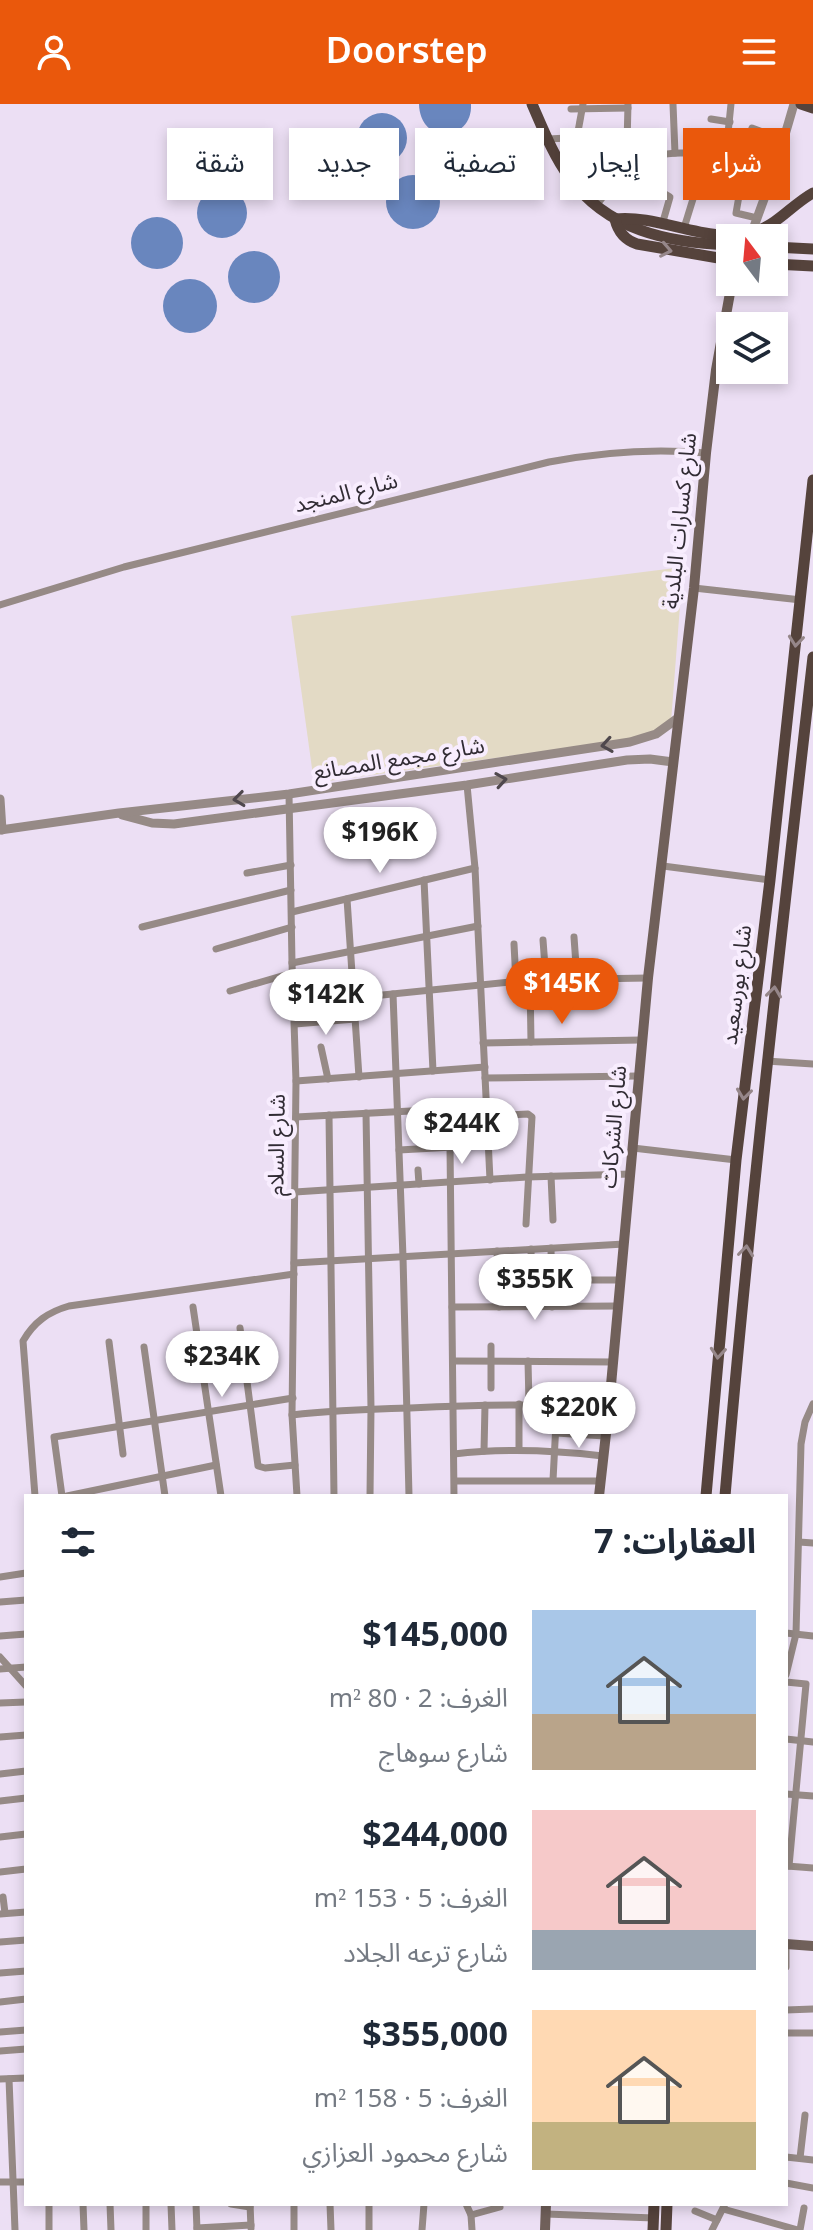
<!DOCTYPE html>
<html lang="ar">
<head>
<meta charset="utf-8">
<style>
  :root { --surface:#fff; --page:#f2f2f3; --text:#1f2937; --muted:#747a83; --accent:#ea580c }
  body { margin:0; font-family:Georgia,"Noto Sans Arabic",serif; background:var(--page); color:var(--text); direction:rtl; height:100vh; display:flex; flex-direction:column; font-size:30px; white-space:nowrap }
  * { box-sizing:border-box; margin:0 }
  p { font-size:26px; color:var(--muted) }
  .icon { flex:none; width:44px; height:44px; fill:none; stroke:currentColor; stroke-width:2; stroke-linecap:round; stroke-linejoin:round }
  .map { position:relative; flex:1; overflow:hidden; direction:ltr }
  .panel { position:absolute; left:24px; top:1390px; width:764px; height:712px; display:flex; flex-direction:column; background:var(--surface); border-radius:0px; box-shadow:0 4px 12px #0003; direction:rtl }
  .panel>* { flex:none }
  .banner { position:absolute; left:24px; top:24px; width:766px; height:72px; direction:rtl; display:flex; gap:16px }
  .needle { width:52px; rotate:344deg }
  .tools { position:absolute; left:716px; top:120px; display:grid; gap:16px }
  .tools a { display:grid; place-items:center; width:72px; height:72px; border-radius:0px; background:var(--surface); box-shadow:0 4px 12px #0003; font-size:40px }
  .price { position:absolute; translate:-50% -68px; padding:0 18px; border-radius:28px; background:#fff; color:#222; font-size:26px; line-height:52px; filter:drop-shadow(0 2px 4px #0008) }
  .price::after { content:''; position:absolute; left:50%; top:48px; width:24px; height:18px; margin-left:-12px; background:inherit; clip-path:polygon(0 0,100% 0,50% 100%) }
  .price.on { background:var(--accent); color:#fff }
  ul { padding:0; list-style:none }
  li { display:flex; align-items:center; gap:24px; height:200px; padding:0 32px }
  li span { display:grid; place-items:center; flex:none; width:224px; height:160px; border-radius:0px; color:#555 }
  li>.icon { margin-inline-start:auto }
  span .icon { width:96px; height:96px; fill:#fffc; stroke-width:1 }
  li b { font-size:34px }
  h2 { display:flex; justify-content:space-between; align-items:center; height:96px; padding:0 32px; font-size:34px }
  .tag { padding:0 28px; border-radius:0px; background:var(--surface); box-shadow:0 4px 12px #0003; font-size:28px; line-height:72px }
  .tag.on { background:var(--accent); color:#fff }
  header { display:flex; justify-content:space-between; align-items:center; height:104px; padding:0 32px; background:var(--accent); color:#fff; font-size:36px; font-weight:600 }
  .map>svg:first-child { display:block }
  .industrial { fill:#e3dac5 }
  .water { fill:#6986be }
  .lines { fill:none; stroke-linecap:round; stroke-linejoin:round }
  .minor { stroke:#968a86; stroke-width:7 }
  .tertiary { stroke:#968a86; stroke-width:9 }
  .secondary { stroke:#70605a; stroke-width:10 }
  .primary { stroke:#55433c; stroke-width:11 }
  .oneway { stroke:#96878a }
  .oneway2 { stroke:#4f484d }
  .labels { text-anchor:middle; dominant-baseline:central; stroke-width:8; stroke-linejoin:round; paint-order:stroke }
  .street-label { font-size:22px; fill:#312c34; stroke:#f8edfe }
</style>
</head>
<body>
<header><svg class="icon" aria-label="menu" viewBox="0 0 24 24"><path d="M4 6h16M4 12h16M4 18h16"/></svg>Doorstep<svg class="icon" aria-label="person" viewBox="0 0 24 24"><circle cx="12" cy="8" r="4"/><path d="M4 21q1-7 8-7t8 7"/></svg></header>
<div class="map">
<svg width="813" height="2126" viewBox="0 0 813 2126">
  <rect width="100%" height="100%" fill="#ecdff4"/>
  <!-- industrial -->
  <path class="industrial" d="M683,463L671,618L641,634L314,679L291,512Z"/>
  <!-- water -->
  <g class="water">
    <path d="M419,0H471C473,38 420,42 419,0Z"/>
    <circle cx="382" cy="34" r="25"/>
    <circle cx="475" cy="67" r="26"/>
    <circle cx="413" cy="98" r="27"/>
    <circle cx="222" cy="109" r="25"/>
    <circle cx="157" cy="139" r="26"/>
    <circle cx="254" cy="173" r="26"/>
    <circle cx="190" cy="202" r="27"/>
  </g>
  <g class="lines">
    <!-- minor -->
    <g class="minor">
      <path d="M673,0L675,49"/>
      <path d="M571,5L628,4"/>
      <path d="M711,15L730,18"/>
      <path d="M752,24L784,36"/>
      <path d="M577,33L583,0"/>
      <path d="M548,35L628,31"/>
      <path d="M699,52L721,37L728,29L731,0"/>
      <path d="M563,64L625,61"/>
      <path d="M623,67L627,41L628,0"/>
      <path d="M713,83L738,88L739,92L736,109L757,114"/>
      <path d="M653,88L665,90L670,93L662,121"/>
      <path d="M596,102C618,71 642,48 683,49C693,50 704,53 714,54C738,56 753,55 775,65"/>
      <path d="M684,124L697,82"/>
      <path d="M694,484L801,496"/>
      <path d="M0,501L124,463L549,358C602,348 653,344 706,349"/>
      <path d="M467,681L475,764L490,1076"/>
      <path d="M289,690L292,859L296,977L292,1311L297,1392"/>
      <path d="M663,762L770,776"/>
      <path d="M247,769L291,761"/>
      <path d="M424,776L433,967"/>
      <path d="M347,795L359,973"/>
      <path d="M292,808L475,764"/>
      <path d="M142,823L291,786"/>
      <path d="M574,833L577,875"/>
      <path d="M543,836L546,876"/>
      <path d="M514,840L516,878"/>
      <path d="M216,845L292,823"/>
      <path d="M292,859L478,822"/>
      <path d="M530,876L531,938"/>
      <path d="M230,887L292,869"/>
      <path d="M393,890L403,1153L409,1392"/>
      <path d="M294,900L530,876L648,874"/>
      <path d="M531,902L572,901"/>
      <path d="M295,920L355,915"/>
      <path d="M483,939L641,936"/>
      <path d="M321,943L328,975"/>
      <path d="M766,957L813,960"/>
      <path d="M485,974L638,972"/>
      <path d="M296,977L485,963"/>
      <path d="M366,1009L371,1304L370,1392"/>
      <path d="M329,1011L334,1392"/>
      <path d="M487,1012L528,1010L532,1013L526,1120"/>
      <path d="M296,1013L487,1003"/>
      <path d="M450,1043L454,1392"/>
      <path d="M633,1044L736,1056"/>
      <path d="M399,1046L489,1041"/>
      <path d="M418,1066L419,1080"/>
      <path d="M551,1072L553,1116"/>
      <path d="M295,1088L527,1073L631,1070"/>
      <path d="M551,1144L552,1203"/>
      <path d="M531,1145L532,1202"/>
      <path d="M497,1147L499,1203"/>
      <path d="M294,1159L624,1140"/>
      <path d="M574,1176H621"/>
      <path d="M193,1203L221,1392"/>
      <path d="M452,1203L618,1202"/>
      <path d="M240,1224L258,1362L265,1364L295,1361"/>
      <path d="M109,1238L123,1350"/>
      <path d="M144,1243L165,1392"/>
      <path d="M454,1257L613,1258"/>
      <path d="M528,1257L529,1300"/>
      <path d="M491,1284V1242"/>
      <path d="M292,1311C332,1306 371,1305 410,1304C477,1301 543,1299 609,1303"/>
      <path d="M556,1329L605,1332"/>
      <path d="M519,1345V1300"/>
      <path d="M484,1347L485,1301"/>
      <path d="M454,1350C504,1344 553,1346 603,1352"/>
      <path d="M553,1376L557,1300"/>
      <path d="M455,1377H600"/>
      <path d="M35,1392L23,1237C34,1218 48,1208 69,1202L294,1170"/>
      <path d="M62,1392L54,1333L293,1294"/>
      <path d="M67,1392L216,1361"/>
      <path d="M799,1438L813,1439"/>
      <path d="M0,1473L26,1469"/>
      <path d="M0,1498L26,1496"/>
      <path d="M786,1529L813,1532"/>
      <path d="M0,1532L26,1530"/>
      <path d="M0,1553L26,1582"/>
      <path d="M0,1565L26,1563"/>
      <path d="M786,1571L796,1530L801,1340L805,1318L813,1300"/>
      <path d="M786,1578L806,1580L789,1762"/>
      <path d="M0,1599L26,1598"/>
      <path d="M0,1633L26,1631"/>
      <path d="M786,1635L813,1638"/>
      <path d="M0,1670L26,1667"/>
      <path d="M786,1690L813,1692"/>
      <path d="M0,1697L26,1694"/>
      <path d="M0,1733L26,1730"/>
      <path d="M787,1762L813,1764"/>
      <path d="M0,1768L26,1765"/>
      <path d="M3,1793L5,1809"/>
      <path d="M0,1810L26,1808"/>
      <path d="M0,1838L26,1836"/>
      <path d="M786,1863V1840"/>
      <path d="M0,1869L26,1867"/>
      <path d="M0,1898L26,1895"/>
      <path d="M786,1906L813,1905"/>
      <path d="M0,1928L26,1926"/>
      <path d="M786,1929H813"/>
      <path d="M0,1947L26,1945"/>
      <path d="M0,1975L26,1974"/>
      <path d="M9,1975L15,2126"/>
      <path d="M786,2053L813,2056"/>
      <path d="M800,2054L805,2011"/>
      <path d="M0,2078H26"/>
      <path d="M786,2079L813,2084"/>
      <path d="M49,2100V2126"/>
      <path d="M83,2100L84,2126"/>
      <path d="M110,2100L111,2126"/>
      <path d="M171,2100L172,2126"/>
      <path d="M196,2100L197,2126"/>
      <path d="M231,2100L250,2103"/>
      <path d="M250,2100L251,2124"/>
      <path d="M294,2100V2126"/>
      <path d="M330,2100L331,2126"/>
      <path d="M369,2100V2126"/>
      <path d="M466,2100L471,2111L472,2126"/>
      <path d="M723,2105L798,2126"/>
      <path d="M695,2107L717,2116"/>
      <path d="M546,2110L654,2114"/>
      <path d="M471,2111L500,2103"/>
      <path d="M197,2124L251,2121"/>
      <path d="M146,2126V2100"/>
      <path d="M422,2126L424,2100"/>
      <path d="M712,2126L725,2100"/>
      <path d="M800,2126L804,2104"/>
    </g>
    <!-- tertiary -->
    <g class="tertiary">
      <path d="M752,128L775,65L794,0"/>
      <path d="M0,695L2,726"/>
      <path d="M122,711L152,719L174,720L467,681L627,656L650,655L673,658"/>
      <path d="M0,726L119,709L289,690L630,638L656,630L678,614"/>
    </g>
    <!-- secondary -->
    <g class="secondary">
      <path d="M599,1392L609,1303L648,874L694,484L706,349L716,266L732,178"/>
      <path d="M786,1840L813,1842"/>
      <path d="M545,2126L546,2100"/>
    </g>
    <!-- primary -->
    <g class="primary">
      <path d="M532,0C543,25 553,51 569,73C607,126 668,139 730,141"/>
      <path d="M801,0L813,4"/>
      <path d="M615,115C662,110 710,143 757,127C779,119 793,100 813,89"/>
      <path d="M615,115C618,128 625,136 637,140L730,156"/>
      <path d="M774,143L813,145"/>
      <path d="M774,160L813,162"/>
      <path d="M706,1392L736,1056L770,776L813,376"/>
      <path d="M725,1392C749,1112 781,832 813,553"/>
      <path d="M653,2126L654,2100"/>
      <path d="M666,2126L667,2100"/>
    </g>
  </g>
  <!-- one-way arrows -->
  <defs><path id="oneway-chevron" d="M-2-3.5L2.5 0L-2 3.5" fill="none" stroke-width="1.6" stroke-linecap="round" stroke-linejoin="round" transform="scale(2)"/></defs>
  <g class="oneway">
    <use href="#oneway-chevron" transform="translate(666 146) rotate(11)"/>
    <use href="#oneway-chevron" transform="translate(796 537) rotate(96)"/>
    <use href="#oneway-chevron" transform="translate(774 888) rotate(-83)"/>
    <use href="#oneway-chevron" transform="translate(744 990) rotate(97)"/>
    <use href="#oneway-chevron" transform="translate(746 1147) rotate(-84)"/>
    <use href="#oneway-chevron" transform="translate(718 1249) rotate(95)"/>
  </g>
  <g class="oneway2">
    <use href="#oneway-chevron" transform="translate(607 641) rotate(171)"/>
    <use href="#oneway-chevron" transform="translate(501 676) rotate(-9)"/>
    <use href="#oneway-chevron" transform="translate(239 695) rotate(173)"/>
  </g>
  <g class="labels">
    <!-- street labels -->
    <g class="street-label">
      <text transform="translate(346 389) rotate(-14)">شارع المنجد</text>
      <text transform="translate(680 417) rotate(-84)">شارع كسارات البلدية</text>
      <text transform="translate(399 655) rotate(-9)">شارع مجمع المصانع</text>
      <text transform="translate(737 881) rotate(-83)">شارع بورسعيد</text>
      <text transform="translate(614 1023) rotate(-85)">شارع الشركات</text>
      <text transform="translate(277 1041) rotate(-89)">شارع السلام</text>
    </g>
  </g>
</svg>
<div class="tools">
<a><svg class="needle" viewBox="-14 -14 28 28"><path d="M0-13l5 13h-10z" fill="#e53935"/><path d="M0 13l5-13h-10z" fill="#747a83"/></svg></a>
<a><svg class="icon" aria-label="layers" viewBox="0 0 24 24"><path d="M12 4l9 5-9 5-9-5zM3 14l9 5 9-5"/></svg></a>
</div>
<b class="price" style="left:380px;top:771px">$196K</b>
<b class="price on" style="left:562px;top:922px">$145K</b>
<b class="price" style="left:326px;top:933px">$142K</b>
<b class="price" style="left:462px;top:1062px">$244K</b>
<b class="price" style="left:535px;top:1218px">$355K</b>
<b class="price" style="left:222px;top:1295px">$234K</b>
<b class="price" style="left:579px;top:1346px">$220K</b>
<div class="banner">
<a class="tag on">شراء</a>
<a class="tag">إيجار</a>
<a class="tag">تصفية</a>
<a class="tag">جديد</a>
<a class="tag">شقة</a>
</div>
<section class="panel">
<h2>العقارات: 7<svg class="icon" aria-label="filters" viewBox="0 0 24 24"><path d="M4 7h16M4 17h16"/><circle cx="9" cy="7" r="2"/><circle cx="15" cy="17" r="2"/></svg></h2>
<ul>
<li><span style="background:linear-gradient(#a9c7e8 65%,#b9a48a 0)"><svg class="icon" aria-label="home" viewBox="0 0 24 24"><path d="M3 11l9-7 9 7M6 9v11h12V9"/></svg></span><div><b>$145,000</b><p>الغرف: 2 · 80 m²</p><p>شارع سوهاج</p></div></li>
<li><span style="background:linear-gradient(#f6c9c9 75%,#9aa5b1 0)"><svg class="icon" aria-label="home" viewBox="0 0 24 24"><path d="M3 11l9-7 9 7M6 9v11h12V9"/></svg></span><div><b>$244,000</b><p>الغرف: 5 · 153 m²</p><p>شارع ترعه الجلاد</p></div></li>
<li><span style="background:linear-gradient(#ffd9b3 70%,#c2b280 0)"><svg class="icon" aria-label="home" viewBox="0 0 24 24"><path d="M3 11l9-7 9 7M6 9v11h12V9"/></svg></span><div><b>$355,000</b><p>الغرف: 5 · 158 m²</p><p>شارع محمود العزازي</p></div></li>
</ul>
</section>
</div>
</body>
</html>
